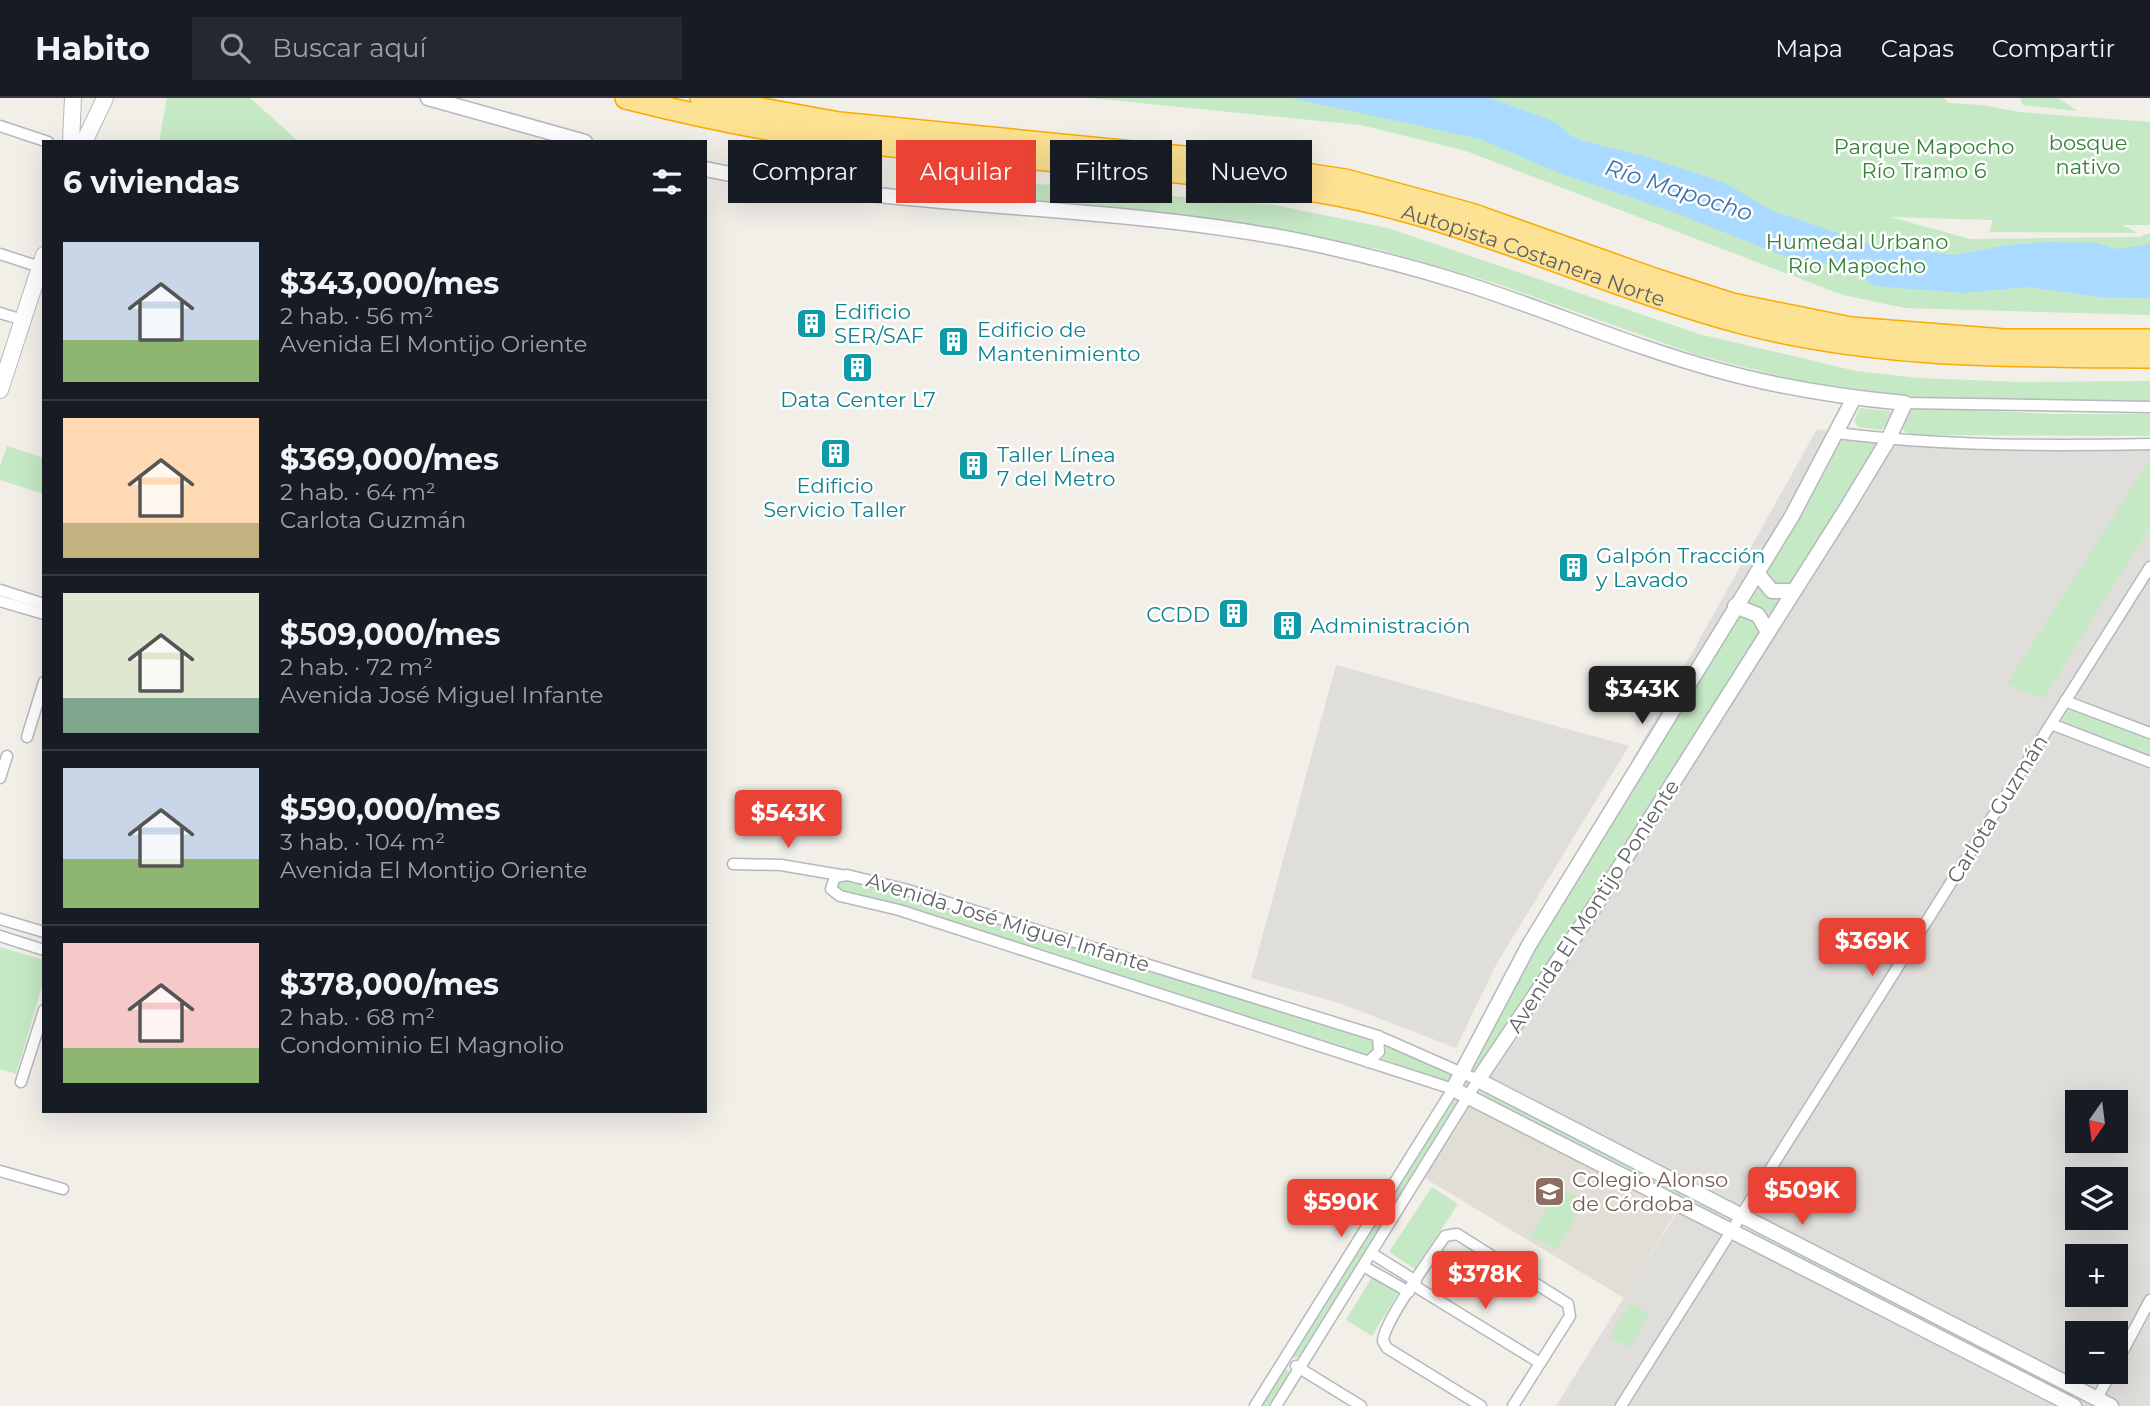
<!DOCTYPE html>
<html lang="es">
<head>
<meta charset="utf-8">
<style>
  :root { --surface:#171b24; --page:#242831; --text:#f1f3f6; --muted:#9ea1a6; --line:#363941; --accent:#ea4335 }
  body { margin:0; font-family:Montserrat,sans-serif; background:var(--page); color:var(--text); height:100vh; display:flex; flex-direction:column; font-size:26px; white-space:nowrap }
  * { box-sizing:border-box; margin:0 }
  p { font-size:23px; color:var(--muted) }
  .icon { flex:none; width:38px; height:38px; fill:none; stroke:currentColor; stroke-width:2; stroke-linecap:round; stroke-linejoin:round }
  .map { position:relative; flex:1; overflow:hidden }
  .side { position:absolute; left:42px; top:42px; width:665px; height:973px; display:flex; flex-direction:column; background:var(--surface); border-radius:0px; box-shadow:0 7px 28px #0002 }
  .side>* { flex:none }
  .guide { position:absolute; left:728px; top:42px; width:665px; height:63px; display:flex; gap:14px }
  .needle { width:46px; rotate:194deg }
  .controls { position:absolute; left:2065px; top:992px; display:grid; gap:14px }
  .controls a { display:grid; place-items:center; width:63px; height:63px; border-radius:0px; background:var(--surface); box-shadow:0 7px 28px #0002; font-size:35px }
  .price { position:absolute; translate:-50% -60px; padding:0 16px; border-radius:7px; background:var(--accent); color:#fff; font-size:23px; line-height:46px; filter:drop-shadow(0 2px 4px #0008) }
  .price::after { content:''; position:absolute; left:50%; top:42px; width:21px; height:16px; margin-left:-10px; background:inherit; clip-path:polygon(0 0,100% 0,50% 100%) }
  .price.selected { background:#222; color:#fff }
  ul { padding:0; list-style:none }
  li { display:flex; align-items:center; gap:21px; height:175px; padding:0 21px }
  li+li { border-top:2px solid var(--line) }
  li span { display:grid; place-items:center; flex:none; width:196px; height:140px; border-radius:0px; color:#555 }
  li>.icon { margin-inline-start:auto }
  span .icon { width:84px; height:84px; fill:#fffc; stroke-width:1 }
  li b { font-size:30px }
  h2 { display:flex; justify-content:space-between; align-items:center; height:84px; padding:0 21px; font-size:30px }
  .tag { padding:0 24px; border-radius:0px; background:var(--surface); box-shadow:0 7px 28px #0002; font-size:24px; line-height:63px }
  .tag.selected { background:var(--accent); color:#fff }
  header { display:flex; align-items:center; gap:42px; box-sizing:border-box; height:98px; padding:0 35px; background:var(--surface); border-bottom:2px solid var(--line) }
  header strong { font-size:33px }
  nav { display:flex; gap:38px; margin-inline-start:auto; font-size:24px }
  .search { width:490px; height:63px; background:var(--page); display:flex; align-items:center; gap:18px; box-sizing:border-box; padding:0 24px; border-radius:0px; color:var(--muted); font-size:26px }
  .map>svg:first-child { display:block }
  .industrial { fill:#e0deda; fill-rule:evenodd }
  .education { fill:#e1ded6 }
  .green { fill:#c5e8c5 }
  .water { fill:#aadaff }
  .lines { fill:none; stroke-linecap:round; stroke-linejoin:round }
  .minor-casing { stroke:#b5b8bc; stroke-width:13 }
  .tertiary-casing { stroke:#b5b8bc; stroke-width:17 }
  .secondary-casing { stroke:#b6babf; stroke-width:18 }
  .motorway-casing { stroke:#f9ab00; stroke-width:24 }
  .minor { stroke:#fff; stroke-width:10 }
  .tertiary { stroke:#fff; stroke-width:14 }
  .secondary { stroke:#fff; stroke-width:16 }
  .motorway { stroke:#fde293; stroke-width:21 }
  .labels { text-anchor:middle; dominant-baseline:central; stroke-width:5; stroke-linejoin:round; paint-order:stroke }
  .park-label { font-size:21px; fill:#348238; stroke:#fff }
  .street-label { font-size:21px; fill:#5f6368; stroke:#fff }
  .culture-label { font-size:21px; fill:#0d838f; stroke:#fff; text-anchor:start }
  .education-label { font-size:21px; fill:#785e54; stroke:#fff; text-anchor:start }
  .water-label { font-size:23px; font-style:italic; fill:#4174aa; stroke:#fff }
</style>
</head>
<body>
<header>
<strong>Habito</strong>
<div class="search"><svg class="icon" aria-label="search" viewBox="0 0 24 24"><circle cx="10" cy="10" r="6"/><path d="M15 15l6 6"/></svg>Buscar aquí</div>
<nav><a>Mapa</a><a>Capas</a><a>Compartir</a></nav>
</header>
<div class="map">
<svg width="2150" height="1308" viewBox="0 0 2150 1308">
  <rect width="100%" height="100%" fill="#f1efe8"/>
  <!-- industrial -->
  <g class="industrial">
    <path d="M1817,331L1894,345L2150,349V1308H1556L1681,1108L1449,990ZM2077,1004H2116V1043H2077ZM2077,1082H2116V1120H2077ZM2077,1158H2116V1197H2077ZM2077,1236H2116V1274H2077Z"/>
    <path d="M1336,567L1629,648L1496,867L1456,950L1339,905L1251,880Z"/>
  </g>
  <!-- education -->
  <path class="education" d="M1471,1003L1680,1107L1624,1200L1423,1079Z"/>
  <!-- green -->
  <g class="green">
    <path d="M167,0H250L299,44H159Z"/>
    <path d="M1090,0H1944L1948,5L1982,7L2019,14L2150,24V127H2122L2138,135L1989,134L1993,122L1890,119L1970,141L2139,139L2150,135V217L1905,210L1843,197L1466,53L1361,27Z"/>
    <path d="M2020,0H2058L2077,13L2023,7Z"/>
    <path d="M959,79L1274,107L1388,130L1699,236L1856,273L1918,280L2018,284L2150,283V304L1923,300L1804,284L1697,257L1498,186L1378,151L1253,127L959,98L953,93L955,81Z"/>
    <path d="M1910,309L2055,316H2150V338L1920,337L1906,335L1901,329Z"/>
    <path d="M1860,310L1890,313L1891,317L1882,332L1858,329L1854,323Z"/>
    <path d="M1843,342L1878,346L1791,490L1769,483L1766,475Z"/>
    <path d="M7,348L44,360V396L0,382V368Z"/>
    <path d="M2150,361V429L2043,601L2007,586Z"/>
    <path d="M1757,491L1781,502L1773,515L1749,505Z"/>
    <path d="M1740,517L1758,522L1761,532L1758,538L1479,974L1471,973L1470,969L1525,864L1733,522Z"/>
    <path d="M2069,612L2150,641V660L2066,627L2064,620Z"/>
    <path d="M841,782L897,793L1370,941L1377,949L1369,958L875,800L841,793L837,787Z"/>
    <path d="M0,849L44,862V882L16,976L0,971Z"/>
    <path d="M1387,946L1453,975L1452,980L1446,983L1383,961Z"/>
    <path d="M1482,991L1718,1110L1719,1115L1716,1118L1481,999Z"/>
    <path d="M1455,998L1461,1001L1301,1258L1294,1260L1293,1255Z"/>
    <path d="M1432,1089L1458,1106L1415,1171L1389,1154Z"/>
    <path d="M1560,1089L1585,1104L1556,1152L1531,1137Z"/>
    <path d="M1753,1131L1879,1194L1875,1202L1750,1135Z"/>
    <path d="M1372,1179L1398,1195L1372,1238L1346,1222Z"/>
    <path d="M1893,1201L2056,1285L2053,1292L1890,1209Z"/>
    <path d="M1630,1205L1650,1217L1629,1250L1610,1238Z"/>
    <path d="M1285,1270L1290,1274L1270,1308H1259Z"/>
  </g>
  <!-- water -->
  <path class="water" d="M1291,0H1490L1555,24L1571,38L1584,43L1644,58L1723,84L1773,113L1872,147L1954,157L2008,147L2050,144L2096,145L2116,151L2150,146V200L2102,199L2027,189L1963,195L1874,188L1849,167L1802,165L1673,114L1559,75L1480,41Z"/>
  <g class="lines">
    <defs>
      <g id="minor">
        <path d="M0,28L48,44"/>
        <path d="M0,156L40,169"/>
        <path d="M0,215L23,222"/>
        <path d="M1905,305L2150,309"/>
        <path d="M1837,335C1941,348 2045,348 2150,346"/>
        <path d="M0,492L44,506"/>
        <path d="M0,503L44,516"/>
        <path d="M2065,603L2150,635"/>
        <path d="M2051,626L2150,664"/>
        <path d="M27,639L44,584"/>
        <path d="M0,680L7,658"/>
        <path d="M733,766L781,767L840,777"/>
        <path d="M0,821L44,834"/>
        <path d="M0,838L44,852"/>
        <path d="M1368,964L1379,954L1378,938"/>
        <path d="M21,984L44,912"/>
        <path d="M0,1073L63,1091"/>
        <path d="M1371,1155L1416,1183"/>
        <path d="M1363,1168L1409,1194"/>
        <path d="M1413,1187L1540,1265"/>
        <path d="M2116,1266L2150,1202"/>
        <path d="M1296,1268L1361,1308"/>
        <path d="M2097,1301L2111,1274"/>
        <path d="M1255,1308L1453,991L899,812L840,798L831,791L835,779L847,777L904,791L1378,938L1478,982L1276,1308"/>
        <path d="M1481,1308L1387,1250L1383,1243C1384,1223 1432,1158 1445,1138L1457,1136L1568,1206L1570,1218L1513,1308"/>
        <path d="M1621,1308L2150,469"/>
      </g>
      <g id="tertiary">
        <path d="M428,0L585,44"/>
        <path d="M705,71C903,113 1107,104 1305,144C1357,155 1409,168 1460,184C1546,211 1629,248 1717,272C1778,289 1841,299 1905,305L1888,342L1848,408L1595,808L1478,982L2111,1308"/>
        <path d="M1854,300L1792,418L1529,847L1453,991L2074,1308"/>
        <path d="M1757,475L1772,493H1793"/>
        <path d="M1735,508L1758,517L1768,534"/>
      </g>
      <g id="secondary">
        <path d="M71,44L73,0"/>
        <path d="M84,44L105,0"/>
        <path d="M0,292L44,157"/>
      </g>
      <g id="motorway">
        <path id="s1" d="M626,0C697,18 768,33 840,42C1006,63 1173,66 1337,97C1478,124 1608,190 1746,226C1879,260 2014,258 2150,259"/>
        <path d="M701,0L839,25L1204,61L1345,82L1471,116L1654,181L1732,206L1851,230L2004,242H2150"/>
      </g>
    </defs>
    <!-- minor casing -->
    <use href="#minor" class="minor-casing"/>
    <!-- tertiary casing -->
    <use href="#tertiary" class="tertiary-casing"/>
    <!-- secondary casing -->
    <use href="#secondary" class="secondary-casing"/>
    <!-- motorway casing -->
    <use href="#motorway" class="motorway-casing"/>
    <!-- minor -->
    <use href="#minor" class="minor"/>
    <!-- tertiary -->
    <use href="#tertiary" class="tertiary"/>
    <!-- secondary -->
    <use href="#secondary" class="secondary"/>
    <!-- motorway -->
    <use href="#motorway" class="motorway"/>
  </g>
  <!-- icons -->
  <defs>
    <symbol id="building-square" viewBox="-11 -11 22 22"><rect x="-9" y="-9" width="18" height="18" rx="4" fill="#0f9aa8" stroke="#fff"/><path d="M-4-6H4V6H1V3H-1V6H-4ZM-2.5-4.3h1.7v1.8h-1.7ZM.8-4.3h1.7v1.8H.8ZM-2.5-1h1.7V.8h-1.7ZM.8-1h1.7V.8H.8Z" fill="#fff"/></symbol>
    <symbol id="school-square" viewBox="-11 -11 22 22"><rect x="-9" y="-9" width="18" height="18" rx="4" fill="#8d6e63" stroke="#fff"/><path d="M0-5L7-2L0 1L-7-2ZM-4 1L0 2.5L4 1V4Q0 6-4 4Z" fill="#fff"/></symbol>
  </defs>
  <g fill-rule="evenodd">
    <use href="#building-square" x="794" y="208" width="35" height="35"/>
    <use href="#building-square" x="936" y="226" width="35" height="35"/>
    <use href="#building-square" x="840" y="252" width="35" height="35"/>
    <use href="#building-square" x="818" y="338" width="35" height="35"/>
    <use href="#building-square" x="956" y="350" width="35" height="35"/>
    <use href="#building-square" x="1556" y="452" width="35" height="35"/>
    <use href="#building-square" x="1216" y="498" width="35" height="35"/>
    <use href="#building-square" x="1270" y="510" width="35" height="35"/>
    <use href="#school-square" x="1532" y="1076" width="35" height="35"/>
  </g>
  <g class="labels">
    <!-- park labels -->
    <g class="park-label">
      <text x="2088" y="44">bosque<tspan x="2088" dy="24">nativo</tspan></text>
      <text x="1924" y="48">Parque Mapocho<tspan x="1924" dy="24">Río Tramo 6</tspan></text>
      <text x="1857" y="143">Humedal Urbano<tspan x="1857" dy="24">Río Mapocho</tspan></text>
    </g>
    <!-- street labels -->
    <g class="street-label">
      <text stroke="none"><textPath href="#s1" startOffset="924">Autopista Costanera Norte</textPath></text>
      <text transform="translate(1997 711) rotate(-58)">Carlota Guzmán</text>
      <text transform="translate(1593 808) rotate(-57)">Avenida El Montijo Poniente</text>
      <text transform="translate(1008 824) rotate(17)">Avenida José Miguel Infante</text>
    </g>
    <!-- culture labels -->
    <g class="culture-label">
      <text x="834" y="213">Edificio<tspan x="834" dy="24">SER/SAF</tspan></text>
      <text x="977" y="231">Edificio de<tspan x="977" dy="24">Mantenimiento</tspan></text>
      <text x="858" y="301" text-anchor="middle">Data Center L7</text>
      <text x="997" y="356">Taller Línea<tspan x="997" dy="24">7 del Metro</tspan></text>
      <text x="835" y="387" text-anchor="middle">Edificio<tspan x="835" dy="24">Servicio Taller</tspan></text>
      <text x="1596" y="457">Galpón Tracción<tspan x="1596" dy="24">y Lavado</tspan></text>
      <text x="1210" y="516" text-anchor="end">CCDD</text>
      <text x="1310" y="527">Administración</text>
    </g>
    <!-- education labels -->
    <g class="education-label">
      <text x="1572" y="1081">Colegio Alonso<tspan x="1572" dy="24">de Córdoba</tspan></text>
    </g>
    <!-- water labels -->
    <g class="water-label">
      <text transform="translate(1679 92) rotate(18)">Río Mapocho</text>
    </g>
  </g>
</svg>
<div class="controls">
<a><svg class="needle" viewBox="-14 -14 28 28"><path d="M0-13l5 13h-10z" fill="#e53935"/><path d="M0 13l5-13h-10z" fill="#9ea1a6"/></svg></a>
<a><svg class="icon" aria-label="layers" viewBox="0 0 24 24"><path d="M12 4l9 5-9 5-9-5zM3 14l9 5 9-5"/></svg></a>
<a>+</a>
<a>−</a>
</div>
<b class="price selected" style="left:1642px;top:628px">$343K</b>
<b class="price" style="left:788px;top:752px">$543K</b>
<b class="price" style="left:1872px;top:880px">$369K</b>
<b class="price" style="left:1802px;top:1129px">$509K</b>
<b class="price" style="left:1341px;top:1141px">$590K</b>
<b class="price" style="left:1485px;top:1213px">$378K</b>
<div class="guide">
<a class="tag">Comprar</a>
<a class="tag selected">Alquilar</a>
<a class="tag">Filtros</a>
<a class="tag">Nuevo</a>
</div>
<section class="side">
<h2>6 viviendas<svg class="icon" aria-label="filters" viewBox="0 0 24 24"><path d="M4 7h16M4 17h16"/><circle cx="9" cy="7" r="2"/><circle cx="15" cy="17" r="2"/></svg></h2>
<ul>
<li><span style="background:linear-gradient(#c9d6e8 70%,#8fb573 0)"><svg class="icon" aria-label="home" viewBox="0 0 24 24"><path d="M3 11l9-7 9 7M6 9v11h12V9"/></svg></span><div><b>$343,000/mes</b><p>2 hab. · 56 m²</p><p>Avenida El Montijo Oriente</p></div></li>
<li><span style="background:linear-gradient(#ffd9b3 75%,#c2b280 0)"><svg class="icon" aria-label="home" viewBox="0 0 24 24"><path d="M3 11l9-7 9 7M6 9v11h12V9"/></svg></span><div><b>$369,000/mes</b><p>2 hab. · 64 m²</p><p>Carlota Guzmán</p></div></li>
<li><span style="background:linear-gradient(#dfe7d0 75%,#7fa58c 0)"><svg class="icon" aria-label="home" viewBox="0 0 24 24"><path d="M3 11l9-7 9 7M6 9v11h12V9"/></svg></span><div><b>$509,000/mes</b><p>2 hab. · 72 m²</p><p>Avenida José Miguel Infante</p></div></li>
<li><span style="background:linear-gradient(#c9d6e8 65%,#8fb573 0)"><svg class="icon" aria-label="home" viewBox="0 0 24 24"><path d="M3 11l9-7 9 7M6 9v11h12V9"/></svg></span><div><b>$590,000/mes</b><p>3 hab. · 104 m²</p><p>Avenida El Montijo Oriente</p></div></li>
<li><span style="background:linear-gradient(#f6c9c9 75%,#8fb573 0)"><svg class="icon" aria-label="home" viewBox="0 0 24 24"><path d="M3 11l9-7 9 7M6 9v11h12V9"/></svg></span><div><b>$378,000/mes</b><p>2 hab. · 68 m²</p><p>Condominio El Magnolio</p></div></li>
</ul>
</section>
</div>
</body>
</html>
